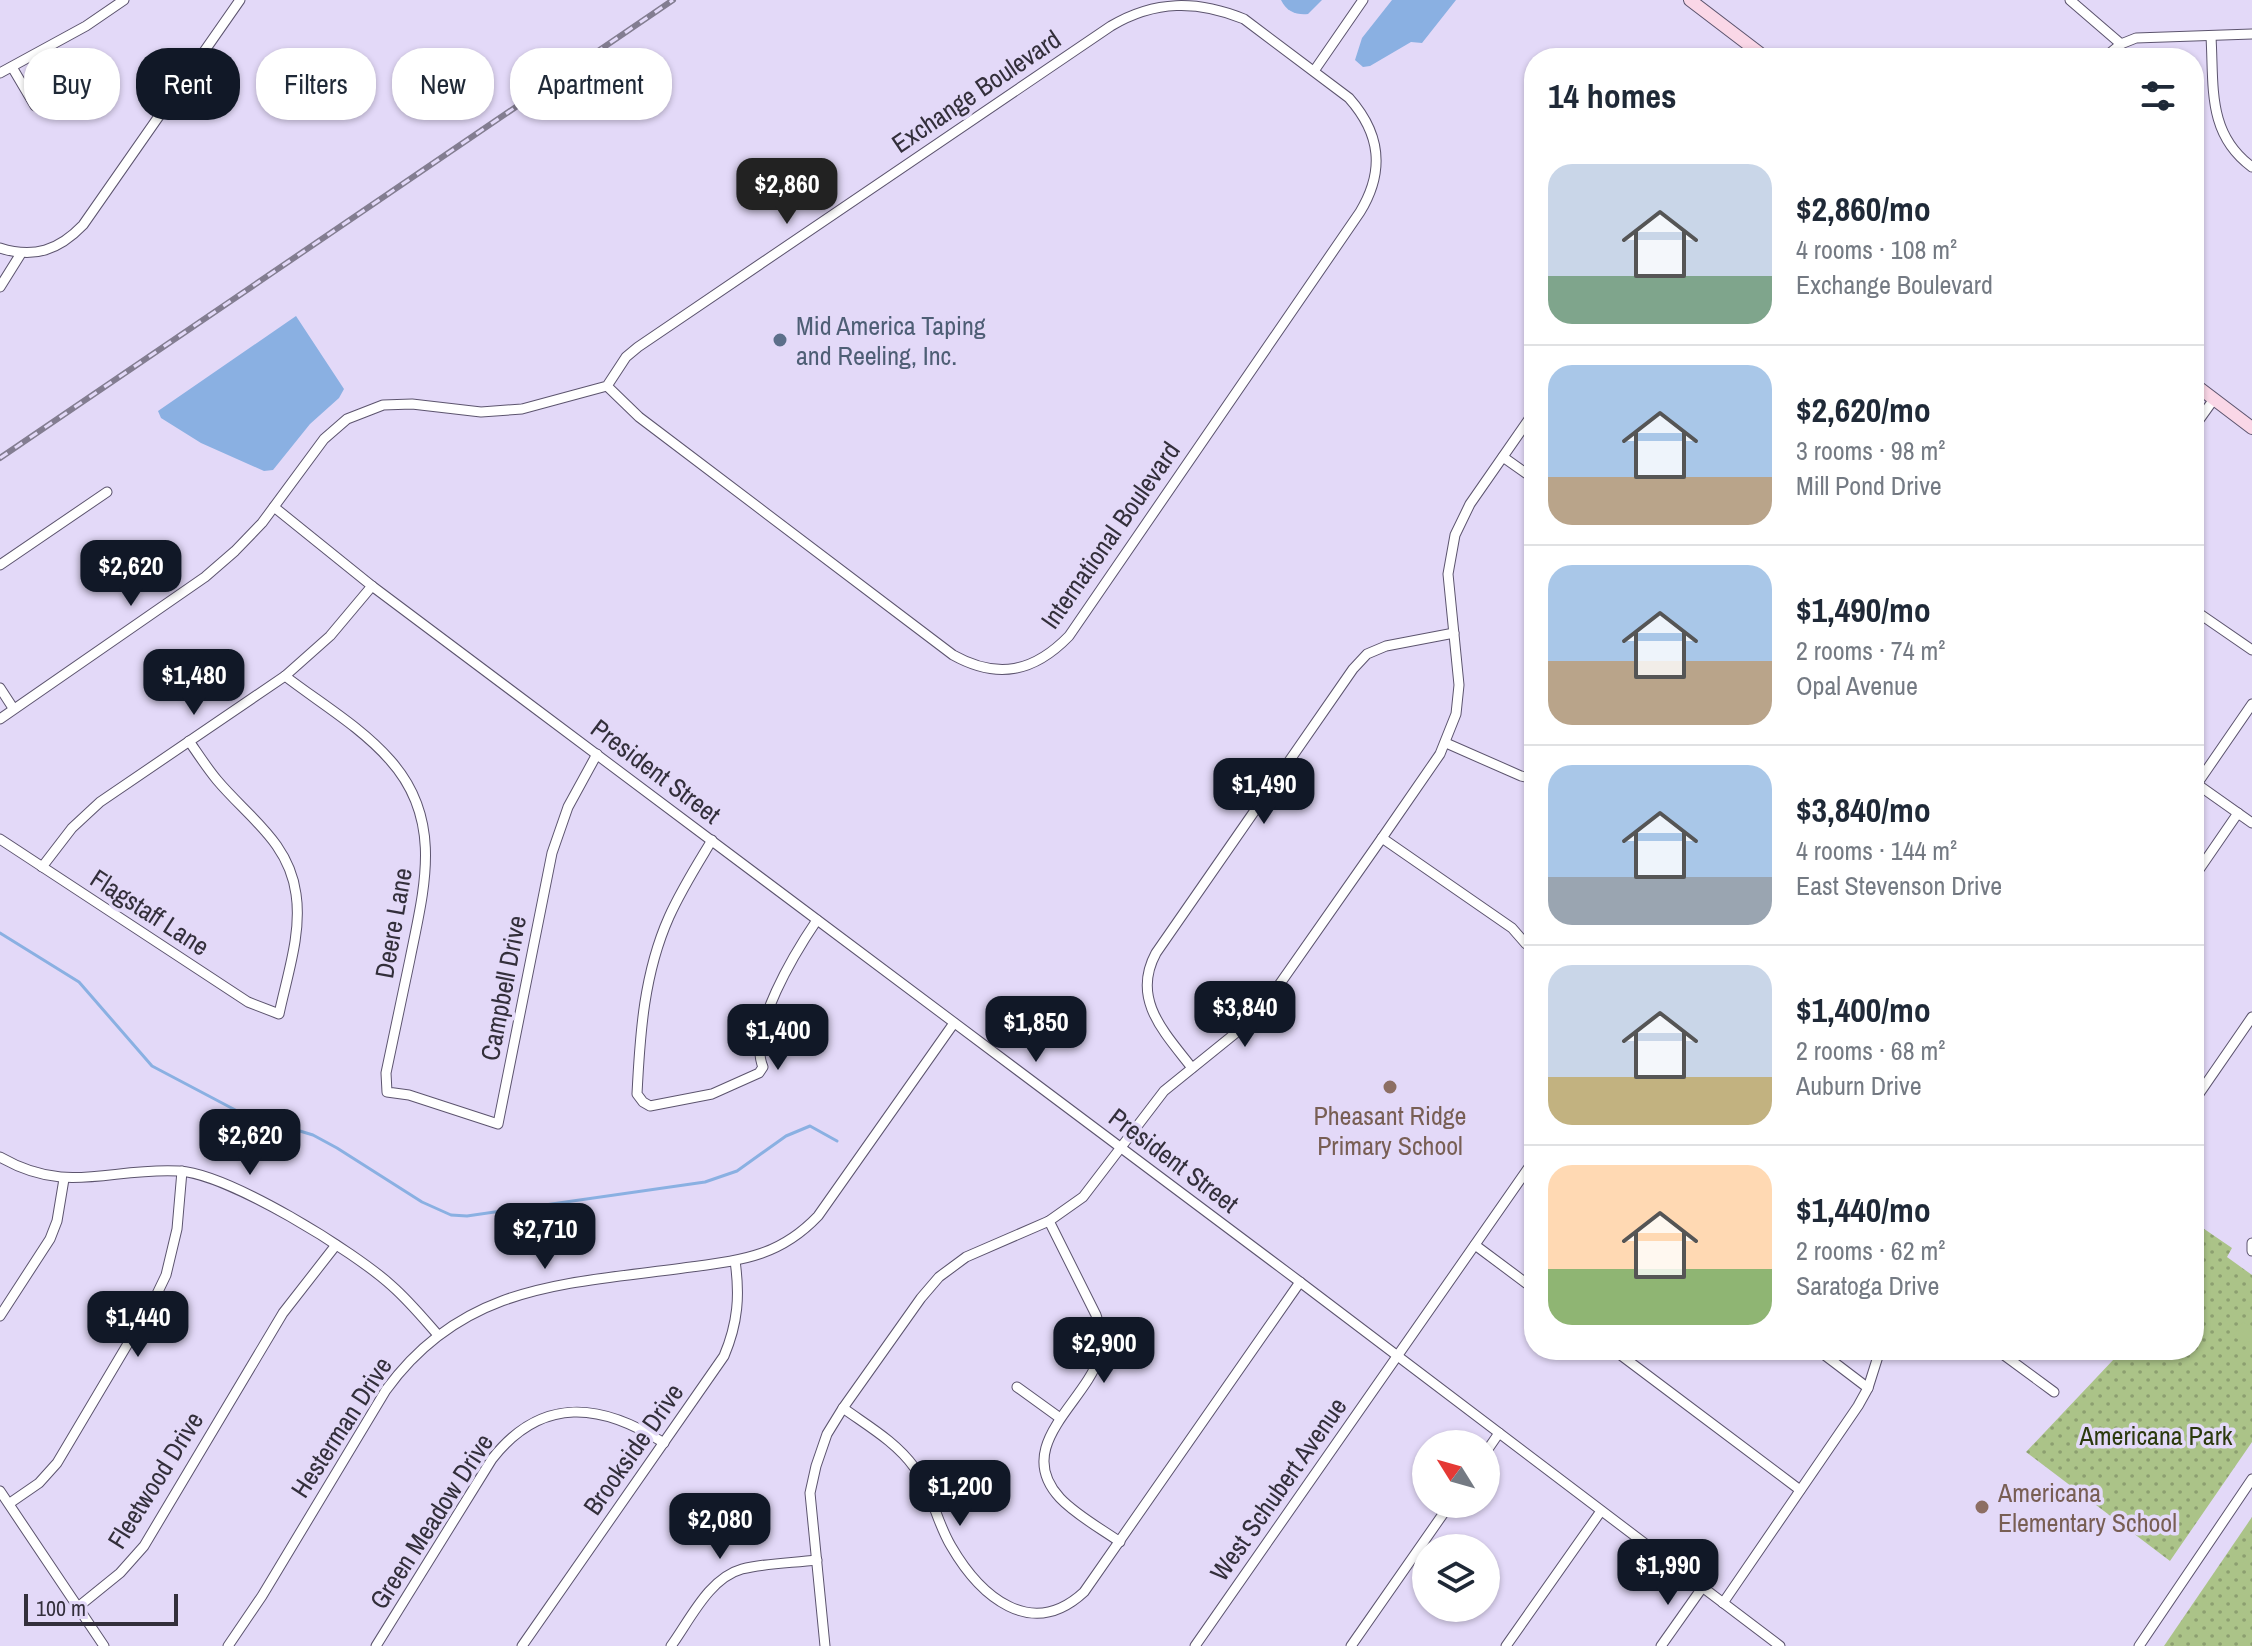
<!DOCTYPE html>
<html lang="en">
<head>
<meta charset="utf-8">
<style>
  :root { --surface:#fff; --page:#f6f6f7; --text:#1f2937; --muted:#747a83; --line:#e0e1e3; --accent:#111827 }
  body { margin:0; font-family:"Archivo Narrow",sans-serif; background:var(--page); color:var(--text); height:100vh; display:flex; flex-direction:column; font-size:30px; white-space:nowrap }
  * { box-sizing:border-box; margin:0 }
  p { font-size:26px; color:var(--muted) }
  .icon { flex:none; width:44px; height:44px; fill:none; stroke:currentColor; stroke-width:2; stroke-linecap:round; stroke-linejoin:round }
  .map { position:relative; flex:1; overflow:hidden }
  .details { position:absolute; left:1524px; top:48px; width:680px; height:1312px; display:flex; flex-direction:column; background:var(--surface); border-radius:32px; box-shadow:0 2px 6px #0004 }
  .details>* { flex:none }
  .hud { position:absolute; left:24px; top:48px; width:760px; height:72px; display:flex; gap:16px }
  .needle { width:52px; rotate:307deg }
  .fabs { position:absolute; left:1412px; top:1430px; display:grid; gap:16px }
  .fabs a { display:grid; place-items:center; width:88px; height:88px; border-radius:50%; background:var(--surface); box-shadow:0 2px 6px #0004; font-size:40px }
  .scale { position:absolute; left:24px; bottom:20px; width:154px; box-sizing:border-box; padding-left:8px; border:4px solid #332f3b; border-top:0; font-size:22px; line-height:28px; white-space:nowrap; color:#332f3b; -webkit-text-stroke:6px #e3d9f8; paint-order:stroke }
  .price { position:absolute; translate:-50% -68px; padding:0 18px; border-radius:16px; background:var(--accent); color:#fff; font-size:26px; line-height:52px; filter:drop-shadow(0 2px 4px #0008) }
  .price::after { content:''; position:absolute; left:50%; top:48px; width:24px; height:18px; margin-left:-12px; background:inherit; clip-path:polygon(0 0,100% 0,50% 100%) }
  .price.selected { background:#222; color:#fff }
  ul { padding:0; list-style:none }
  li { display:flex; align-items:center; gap:24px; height:200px; padding:0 24px }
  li+li { border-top:2px solid var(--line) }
  li span { display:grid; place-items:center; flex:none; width:224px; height:160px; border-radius:24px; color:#555 }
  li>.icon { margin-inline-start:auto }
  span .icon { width:96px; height:96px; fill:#fffc; stroke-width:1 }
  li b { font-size:34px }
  h2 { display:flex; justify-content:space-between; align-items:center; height:96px; padding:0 24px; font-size:34px }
  .pill { padding:0 28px; border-radius:32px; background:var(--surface); box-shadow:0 2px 6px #0004; font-size:28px; line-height:72px }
  .pill.selected { background:var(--accent); color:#fff }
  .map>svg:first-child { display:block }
  .grass { fill:url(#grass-dots) }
  .pitch { fill:#abc388 }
  .water { fill:#8ab0e2 }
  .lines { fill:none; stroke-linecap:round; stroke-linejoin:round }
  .stream { stroke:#8ab0e2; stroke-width:3 }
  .minor-casing { stroke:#5c546e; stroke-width:11 }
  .secondary-casing { stroke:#5c546e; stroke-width:14 }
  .minor { stroke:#fff; stroke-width:9 }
  .secondary { stroke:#fad7e7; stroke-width:12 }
  .rail-casing { stroke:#837d91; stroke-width:6 }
  .rail { stroke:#e3d9f8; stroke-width:3; stroke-dasharray:9; stroke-linecap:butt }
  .service-dot { fill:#5c6f8a; stroke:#e3d9f8; stroke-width:3 }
  .education-dot { fill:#8d6e63; stroke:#e3d9f8; stroke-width:3 }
  .labels { text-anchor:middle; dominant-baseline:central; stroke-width:7; stroke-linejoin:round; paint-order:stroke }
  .street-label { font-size:26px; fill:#332f3b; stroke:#e3d9f8 }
  .service-label { font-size:26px; fill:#4e5e75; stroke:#e3d9f8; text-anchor:start }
  .education-label { font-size:26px; fill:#785e54; stroke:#e3d9f8 }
  .park-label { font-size:26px; fill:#2b390d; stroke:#e3d9f8 }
</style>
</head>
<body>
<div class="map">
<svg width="2252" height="1646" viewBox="0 0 2252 1646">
  <defs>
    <pattern id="grass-dots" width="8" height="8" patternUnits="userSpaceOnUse" patternTransform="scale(2)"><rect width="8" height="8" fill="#abc388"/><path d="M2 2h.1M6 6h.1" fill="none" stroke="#8c9f70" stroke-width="1.8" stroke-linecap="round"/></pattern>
  </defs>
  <rect width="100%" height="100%" fill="#e3d9f8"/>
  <!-- grass -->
  <g class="grass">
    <path d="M2194,1222L2232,1248L2227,1257L2252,1275V1442L2170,1561L2026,1452L2114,1359L2118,1350H2194Z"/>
    <path d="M2252,1517V1646H2164Z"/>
  </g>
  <!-- pitch -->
  <path class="pitch" d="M2243,1322L2252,1328V1349L2233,1336Z"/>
  <!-- water -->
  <g class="water">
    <path d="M1281,0H1322L1308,14C1296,15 1287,12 1281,0Z"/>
    <path d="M1392,0H1456L1422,43L1411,42L1370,66L1363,67L1355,60L1362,38Z"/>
    <path d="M296,316L344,389L339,398L310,424L273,470L264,471L201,443L161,418L158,411Z"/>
  </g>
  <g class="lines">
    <!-- stream -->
    <path class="stream" d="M0,933L79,982L152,1066L241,1113L313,1135L337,1148L422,1202L451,1215L467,1216L705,1182L737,1171L786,1136L810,1126L837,1141"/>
    <defs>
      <g id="minor">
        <path d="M2070,0L2121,44"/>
        <path d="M2211,37C2214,87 2207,134 2252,167"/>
        <path d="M2104,58L2121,44L2136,38L2252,34"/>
        <path d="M12,67L35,106"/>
        <path d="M1314,71L1363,0"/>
        <path d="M0,73L86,26L124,0"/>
        <path d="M0,248C34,259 59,250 83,225L240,0"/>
        <path d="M0,287L20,255"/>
        <path d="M2194,427L2214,399"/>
        <path d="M1503,457L1534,479"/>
        <path d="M274,507L372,586L1300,1282L1780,1646"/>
        <path d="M0,565L107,492"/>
        <path d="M2194,610L2252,650"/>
        <path d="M285,676C320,703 361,727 390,760C444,820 424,889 410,959C402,997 394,1035 386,1073L387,1092L409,1095L498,1124L552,853L568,807L597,754"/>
        <path d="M0,688L13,708"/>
        <path d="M0,719L205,577L235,551L262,523L324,439L347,419L383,405L412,404L481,412L522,409L607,386L626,357L638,347L1111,26C1155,0 1197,0 1244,19L1349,98C1381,134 1385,171 1360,212L1069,636C1034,672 998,680 953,655L639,417L607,386"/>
        <path d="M1446,743L1521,776L1534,779"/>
        <path d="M2194,782L2252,823"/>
        <path d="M2197,784L2252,704"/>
        <path d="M1382,838L1512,928L1526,944"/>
        <path d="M0,839L248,1002L279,1014C287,976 302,933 296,894C289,842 248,817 217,780C207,768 198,754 189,741"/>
        <path d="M712,840C697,865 681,890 669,917C644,973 640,1033 637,1094L643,1102L650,1106L712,1094L759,1073L763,1067C747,1030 796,951 817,920"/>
        <path d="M42,867L72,828L100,802L285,676L330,636L372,586"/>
        <path d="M2194,877L2238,813"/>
        <path d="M1192,1068C1164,1032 1131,999 1156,953L1353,669L1367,654L1386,646L1454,633"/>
        <path d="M2194,1101L2252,1017"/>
        <path d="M0,1157C68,1196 109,1167 179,1171C229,1174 354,1251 392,1286C409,1301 423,1318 438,1335"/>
        <path d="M1049,1221L1096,1315C1101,1329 1104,1343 1099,1357C1085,1403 1012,1446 1060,1498C1076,1515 1100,1528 1120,1542"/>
        <path d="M2252,1243V1251"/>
        <path d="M1475,1245L1534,1289"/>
        <path d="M0,1316L50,1239L57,1221L64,1179"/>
        <path d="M1614,1350L1800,1490"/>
        <path d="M1818,1350L1868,1388"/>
        <path d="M1997,1350L2054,1392"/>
        <path d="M1017,1387L1060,1418"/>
        <path d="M843,1408C868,1426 896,1442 914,1467C932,1491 936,1521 951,1546C980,1596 1031,1641 1084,1592L1300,1282"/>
        <path d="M1486,1452L1499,1433"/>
        <path d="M0,1491L104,1646"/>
        <path d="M10,1503L39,1483L57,1463L155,1298L166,1275L177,1229L182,1171"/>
        <path d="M1723,1603L1858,1406L1868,1388L1880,1350"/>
        <path d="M78,1607L120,1573L144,1546L283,1313L336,1245"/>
        <path d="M228,1646L262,1596L386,1390C465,1281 571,1284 691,1267C743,1260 780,1256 818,1216L954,1023"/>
        <path d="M376,1646L492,1459C542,1395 602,1403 664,1443"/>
        <path d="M522,1646L724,1356C738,1323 740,1295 735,1261"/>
        <path d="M671,1646C690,1620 709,1578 742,1569C766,1563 793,1563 817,1560"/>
        <path d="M825,1646L810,1493L816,1466L827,1434L843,1408L921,1298L939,1277L966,1257L1049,1221L1083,1197L1164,1091L1258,1015L1382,838L1440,754L1456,714L1459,685L1448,574L1455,535L1470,504L1534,412"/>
        <path d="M1195,1646L1534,1160"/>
        <path d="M1351,1646L1450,1504"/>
        <path d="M1506,1646L1601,1511"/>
        <path d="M1661,1646L1702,1588"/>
        <path d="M2139,1646L2252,1479"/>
      </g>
      <g id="secondary">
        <path d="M1690,0L1766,58"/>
        <path d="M2194,384L2252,428"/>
      </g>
    </defs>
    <!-- minor casing -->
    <use href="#minor" class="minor-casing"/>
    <!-- secondary casing -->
    <use href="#secondary" class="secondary-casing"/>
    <!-- minor -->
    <use href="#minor" class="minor"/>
    <!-- secondary -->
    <use href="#secondary" class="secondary"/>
    <defs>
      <path id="rail" d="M0,458L673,0"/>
    </defs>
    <!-- rail casing -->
    <use href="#rail" class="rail-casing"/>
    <!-- rail -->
    <use href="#rail" class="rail"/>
  </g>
  <!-- markers -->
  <circle class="service-dot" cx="780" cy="340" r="8"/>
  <g class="education-dot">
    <circle cx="1390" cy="1087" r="8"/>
    <circle cx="1982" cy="1507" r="8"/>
  </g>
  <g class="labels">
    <!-- street labels -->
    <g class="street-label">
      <text transform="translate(976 91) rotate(-34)">Exchange Boulevard</text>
      <text transform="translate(1110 535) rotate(-55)">International Boulevard</text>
      <text transform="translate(656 771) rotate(37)">President Street</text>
      <text transform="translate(150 912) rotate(33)">Flagstaff Lane</text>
      <text transform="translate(393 923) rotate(-80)">Deere Lane</text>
      <text transform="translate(503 988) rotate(-79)">Campbell Drive</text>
      <text transform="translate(1174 1160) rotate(37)">President Street</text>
      <text transform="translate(341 1427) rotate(-57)">Hesterman Drive</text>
      <text transform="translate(633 1449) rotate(-55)">Brookside Drive</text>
      <text transform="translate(155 1480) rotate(-58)">Fleetwood Drive</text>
      <text transform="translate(1278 1489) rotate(-55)">West Schubert Avenue</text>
      <text transform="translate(431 1521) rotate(-57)">Green Meadow Drive</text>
    </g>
    <!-- service labels -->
    <g class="service-label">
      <text x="796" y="325">Mid America Taping<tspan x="796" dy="30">and Reeling, Inc.</tspan></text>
    </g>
    <!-- education labels -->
    <g class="education-label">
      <text x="1390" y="1115">Pheasant Ridge<tspan x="1390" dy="30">Primary School</tspan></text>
      <text x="1998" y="1492" text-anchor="start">Americana<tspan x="1998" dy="30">Elementary School</tspan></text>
    </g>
    <!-- park labels -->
    <g class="park-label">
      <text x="2156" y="1435">Americana Park</text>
    </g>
  </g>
</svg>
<div class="fabs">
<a><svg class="needle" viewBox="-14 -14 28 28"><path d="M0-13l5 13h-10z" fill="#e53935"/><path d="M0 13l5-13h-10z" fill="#747a83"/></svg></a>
<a><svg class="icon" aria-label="layers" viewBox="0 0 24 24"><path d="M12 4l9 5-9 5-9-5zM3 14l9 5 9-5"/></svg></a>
</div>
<div class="scale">100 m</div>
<b class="price selected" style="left:787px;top:226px">$2,860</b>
<b class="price" style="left:131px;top:608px">$2,620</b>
<b class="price" style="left:194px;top:717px">$1,480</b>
<b class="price" style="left:1264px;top:826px">$1,490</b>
<b class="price" style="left:1245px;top:1049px">$3,840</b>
<b class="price" style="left:1036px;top:1064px">$1,850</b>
<b class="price" style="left:778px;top:1072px">$1,400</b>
<b class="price" style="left:250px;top:1177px">$2,620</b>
<b class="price" style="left:545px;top:1271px">$2,710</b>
<b class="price" style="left:138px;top:1359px">$1,440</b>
<b class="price" style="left:1104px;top:1385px">$2,900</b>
<b class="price" style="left:960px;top:1528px">$1,200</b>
<b class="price" style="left:720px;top:1561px">$2,080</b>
<b class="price" style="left:1668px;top:1607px">$1,990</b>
<div class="hud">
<a class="pill">Buy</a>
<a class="pill selected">Rent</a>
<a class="pill">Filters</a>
<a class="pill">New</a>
<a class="pill">Apartment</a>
</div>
<section class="details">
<h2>14 homes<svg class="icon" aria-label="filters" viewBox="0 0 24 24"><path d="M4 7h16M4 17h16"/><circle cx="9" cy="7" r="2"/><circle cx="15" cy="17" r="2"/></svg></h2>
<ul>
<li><span style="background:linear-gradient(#c9d6e8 70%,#7fa58c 0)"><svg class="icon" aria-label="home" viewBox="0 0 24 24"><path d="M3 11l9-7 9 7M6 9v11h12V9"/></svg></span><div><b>$2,860/mo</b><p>4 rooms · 108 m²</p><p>Exchange Boulevard</p></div></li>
<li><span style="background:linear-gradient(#a9c7e8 70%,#b9a48a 0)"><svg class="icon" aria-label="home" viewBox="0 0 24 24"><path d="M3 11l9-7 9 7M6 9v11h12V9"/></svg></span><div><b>$2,620/mo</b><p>3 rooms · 98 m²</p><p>Mill Pond Drive</p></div></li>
<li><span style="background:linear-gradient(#a9c7e8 60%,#b9a48a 0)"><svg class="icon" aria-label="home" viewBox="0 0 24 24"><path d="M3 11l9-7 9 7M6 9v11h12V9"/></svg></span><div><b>$1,490/mo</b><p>2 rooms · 74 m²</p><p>Opal Avenue</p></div></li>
<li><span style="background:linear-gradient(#a9c7e8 70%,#9aa5b1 0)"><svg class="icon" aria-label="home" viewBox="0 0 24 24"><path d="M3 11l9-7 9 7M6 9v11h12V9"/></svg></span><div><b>$3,840/mo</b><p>4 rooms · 144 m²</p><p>East Stevenson Drive</p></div></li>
<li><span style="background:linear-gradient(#c9d6e8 70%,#c2b280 0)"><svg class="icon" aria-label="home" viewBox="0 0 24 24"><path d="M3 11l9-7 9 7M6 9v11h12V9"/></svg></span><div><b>$1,400/mo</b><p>2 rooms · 68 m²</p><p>Auburn Drive</p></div></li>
<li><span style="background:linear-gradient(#ffd9b3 65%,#8fb573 0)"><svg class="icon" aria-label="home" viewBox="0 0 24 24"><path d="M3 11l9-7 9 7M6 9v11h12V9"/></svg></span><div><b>$1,440/mo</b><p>2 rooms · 62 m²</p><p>Saratoga Drive</p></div></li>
</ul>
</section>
</div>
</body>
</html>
